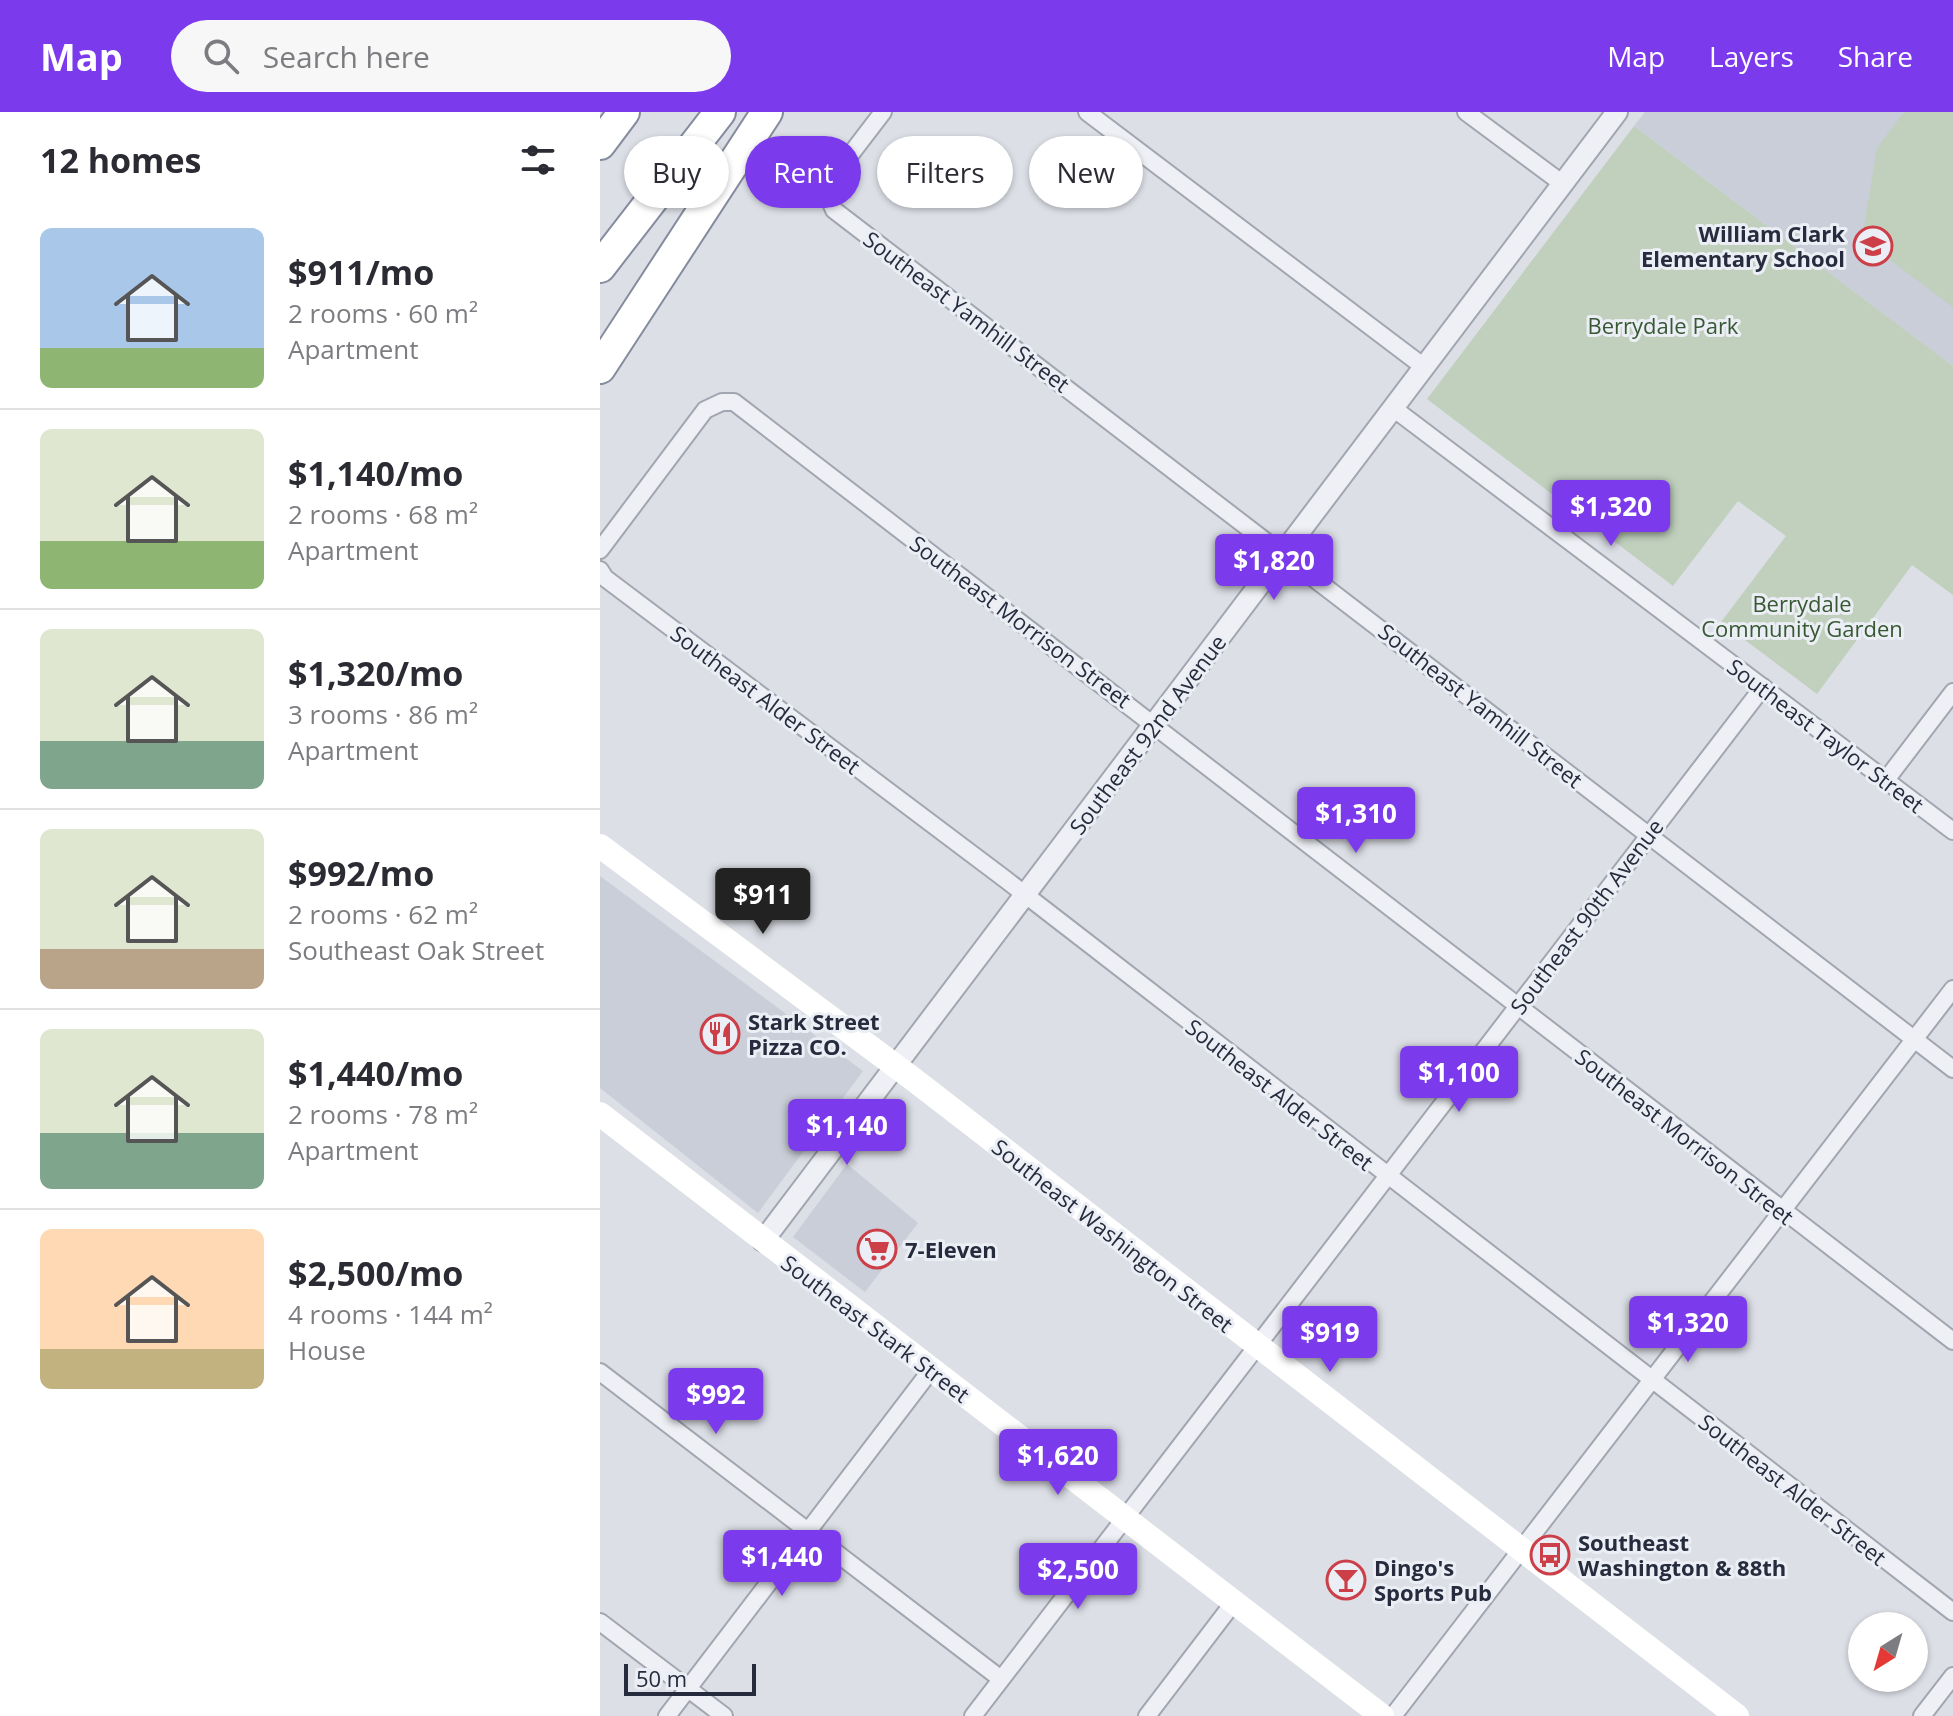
<!DOCTYPE html>
<html lang="en">
<head>
<meta charset="utf-8">
<style>
  :root { --surface:#fff; --page:#f7f7f7; --text:#2b2b33; --muted:#7c7c81; --line:#e1e1e2; --accent:#7c3aed }
  body { margin:0; font-family:"Open Sans",sans-serif; background:var(--page); color:var(--text); height:100vh; display:flex; flex-direction:column; font-size:30px; white-space:nowrap }
  * { box-sizing:border-box; margin:0 }
  p { font-size:26px; color:var(--muted) }
  .icon { flex:none; width:44px; height:44px; fill:none; stroke:currentColor; stroke-width:2; stroke-linecap:round; stroke-linejoin:round }
  .map { position:relative; flex:1; overflow:hidden }
  .details { display:flex; flex-direction:column; background:var(--surface); width:600px }
  .details>* { flex:none }
  .top-card { position:absolute; left:24px; top:24px; width:760px; height:72px; display:flex; gap:16px }
  .needle { width:52px; rotate:217deg }
  .fabs { position:absolute; left:1248px; top:1500px; display:grid; gap:16px }
  .fabs a { display:grid; place-items:center; width:80px; height:80px; border-radius:50%; background:var(--surface); box-shadow:0 2px 6px #0004; font-size:40px }
  .scale { position:absolute; left:24px; bottom:20px; width:132px; box-sizing:border-box; padding-left:8px; border:4px solid #262c3d; border-top:0; font-size:22px; line-height:28px; white-space:nowrap; color:#262c3d; -webkit-text-stroke:6px #ebeef4; paint-order:stroke }
  .price { position:absolute; translate:-50% -68px; padding:0 18px; border-radius:8px; background:var(--accent); color:#fff; font-size:26px; line-height:52px; filter:drop-shadow(0 2px 4px #0008) }
  .price::after { content:''; position:absolute; left:50%; top:48px; width:24px; height:18px; margin-left:-12px; background:inherit; clip-path:polygon(0 0,100% 0,50% 100%) }
  .price.current { background:#222; color:#fff }
  ul { padding:0; list-style:none }
  li { display:flex; align-items:center; gap:24px; height:200px; padding:0 40px }
  li+li { border-top:2px solid var(--line) }
  li span { display:grid; place-items:center; flex:none; width:224px; height:160px; border-radius:12px; color:#555 }
  li>.icon { margin-inline-start:auto }
  span .icon { width:96px; height:96px; fill:#fffc; stroke-width:1 }
  li b { font-size:34px }
  h2 { display:flex; justify-content:space-between; align-items:center; height:96px; padding:0 40px; font-size:34px }
  .tag { padding:0 28px; border-radius:36px; background:var(--surface); box-shadow:0 2px 6px #0004; font-size:28px; line-height:72px }
  .tag.current { background:var(--accent); color:#fff }
  header { display:flex; align-items:center; gap:48px; box-sizing:border-box; height:112px; padding:0 40px; background:var(--accent); color:#fff }
  header strong { font-size:38px }
  nav { display:flex; gap:44px; margin-inline-start:auto; font-size:28px }
  .search { width:560px; height:72px; background:var(--page); display:flex; align-items:center; gap:20px; box-sizing:border-box; padding:0 28px; border-radius:44px; color:var(--muted); font-size:30px }
  main { display:flex; flex:1; min-height:0 }
  .map>svg:first-child { display:block }
  .built { fill:#caced8 }
  .green { fill:#c0d0bd }
  .lines { fill:none; stroke-linecap:round; stroke-linejoin:round }
  .minor-casing { stroke:#a2a6b0; stroke-width:20 }
  .tertiary-casing { stroke:#a2a6b0; stroke-width:24 }
  .motorway-casing { stroke:#848b9d; stroke-width:34 }
  .minor { stroke:#eff0f5; stroke-width:16 }
  .tertiary { stroke:#eff0f5; stroke-width:20 }
  .secondary { stroke:#fff; stroke-width:24 }
  .motorway { stroke:#fff; stroke-width:30 }
  .labels { text-anchor:middle; dominant-baseline:central; stroke-width:6; stroke-linejoin:round; paint-order:stroke }
  .poi-label { font-size:22px; font-weight:bold; fill:#262c3d; stroke:#ebeef4; text-anchor:start }
  .street-label { font-size:22px; fill:#262c3d; stroke:#ebeef4 }
  .park-label { font-size:22px; fill:#375833; stroke:#ebeef4 }
</style>
</head>
<body>
<header>
<strong>Map</strong>
<div class="search"><svg class="icon" aria-label="search" viewBox="0 0 24 24"><circle cx="10" cy="10" r="6"/><path d="M15 15l6 6"/></svg>Search here</div>
<nav><a>Map</a><a>Layers</a><a>Share</a></nav>
</header>
<main>
<section class="details">
<h2>12 homes<svg class="icon" aria-label="filters" viewBox="0 0 24 24"><path d="M4 7h16M4 17h16"/><circle cx="9" cy="7" r="2"/><circle cx="15" cy="17" r="2"/></svg></h2>
<ul>
<li><span style="background:linear-gradient(#a9c7e8 75%,#8fb573 0)"><svg class="icon" aria-label="home" viewBox="0 0 24 24"><path d="M3 11l9-7 9 7M6 9v11h12V9"/></svg></span><div><b>$911/mo</b><p>2 rooms · 60 m²</p><p>Apartment</p></div></li>
<li><span style="background:linear-gradient(#dfe7d0 70%,#8fb573 0)"><svg class="icon" aria-label="home" viewBox="0 0 24 24"><path d="M3 11l9-7 9 7M6 9v11h12V9"/></svg></span><div><b>$1,140/mo</b><p>2 rooms · 68 m²</p><p>Apartment</p></div></li>
<li><span style="background:linear-gradient(#dfe7d0 70%,#7fa58c 0)"><svg class="icon" aria-label="home" viewBox="0 0 24 24"><path d="M3 11l9-7 9 7M6 9v11h12V9"/></svg></span><div><b>$1,320/mo</b><p>3 rooms · 86 m²</p><p>Apartment</p></div></li>
<li><span style="background:linear-gradient(#dfe7d0 75%,#b9a48a 0)"><svg class="icon" aria-label="home" viewBox="0 0 24 24"><path d="M3 11l9-7 9 7M6 9v11h12V9"/></svg></span><div><b>$992/mo</b><p>2 rooms · 62 m²</p><p>Southeast Oak Street</p></div></li>
<li><span style="background:linear-gradient(#dfe7d0 65%,#7fa58c 0)"><svg class="icon" aria-label="home" viewBox="0 0 24 24"><path d="M3 11l9-7 9 7M6 9v11h12V9"/></svg></span><div><b>$1,440/mo</b><p>2 rooms · 78 m²</p><p>Apartment</p></div></li>
<li><span style="background:linear-gradient(#ffd9b3 75%,#c2b280 0)"><svg class="icon" aria-label="home" viewBox="0 0 24 24"><path d="M3 11l9-7 9 7M6 9v11h12V9"/></svg></span><div><b>$2,500/mo</b><p>4 rooms · 144 m²</p><p>House</p></div></li>
</ul>
</section>
<div class="map">
<svg width="1353" height="1604" viewBox="0 0 1353 1604">
  <rect width="100%" height="100%" fill="#dcdfe6"/>
  <!-- built -->
  <g class="built">
    <path d="M1045,0H1353V254L1034,14Z"/>
    <path d="M0,764L263,959L158,1101L0,976Z"/>
    <path d="M247,1052L318,1111L265,1180L193,1125Z"/>
  </g>
  <!-- green -->
  <g class="green">
    <path d="M1304,0H1353V195L1262,127L1277,36Z"/>
    <path d="M1034,14L1353,254V483L1312,453L1217,582L1121,510L1186,424L1138,389L1073,474L827,287Z"/>
  </g>
  <g class="lines">
    <defs>
      <g id="minor">
        <path d="M283,0L231,68L226,79L234,98L1353,957"/>
        <path d="M487,0L824,255"/>
        <path d="M866,0L963,72"/>
        <path d="M793,296L1353,719"/>
        <path d="M0,438L105,298L122,290H134L1353,1229"/>
        <path d="M0,458L5,466L405,767L1353,1500"/>
        <path d="M1286,668L1353,580"/>
        <path d="M0,1260L401,1567"/>
        <path d="M0,1510L124,1604"/>
        <path d="M67,1604L331,1258"/>
        <path d="M373,1604L1163,575"/>
        <path d="M547,1604L634,1490"/>
        <path d="M793,1604L1353,877"/>
        <path d="M1322,1604L1353,1564"/>
      </g>
      <path id="tertiary" d="M163,1129L1017,0"/>
      <g id="motorway">
        <path d="M0,32L24,0"/>
        <path d="M0,155L120,0"/>
        <path d="M0,256L167,0"/>
      </g>
    </defs>
    <!-- minor casing -->
    <use href="#minor" class="minor-casing"/>
    <!-- tertiary casing -->
    <use href="#tertiary" class="tertiary-casing"/>
    <!-- motorway casing -->
    <use href="#motorway" class="motorway-casing"/>
    <!-- minor -->
    <use href="#minor" class="minor"/>
    <!-- tertiary -->
    <use href="#tertiary" class="tertiary"/>
    <!-- secondary -->
    <g class="secondary">
      <path d="M0,734L313,967L1137,1604"/>
      <path d="M0,1002L782,1604"/>
    </g>
    <!-- motorway -->
    <use href="#motorway" class="motorway"/>
  </g>
  <!-- icons -->
  <defs>
    <symbol id="school-ring" viewBox="-11 -11 22 22"><circle r="9.5" fill="#ebeef4" stroke="#cd3f48" stroke-width="1.5"/><path d="M0-5L7-2L0 1L-7-2ZM-4 1L0 2.5L4 1V4Q0 6-4 4Z" fill="#cd3f48"/></symbol>
    <symbol id="restaurant-ring" viewBox="-11 -11 22 22"><circle r="9.5" fill="#ebeef4" stroke="#cd3f48" stroke-width="1.5"/><path d="M-5-6h1v4h1v-4h1v4h1v-4h1v5L-1.5 .5V6h-2V.5L-5-1ZM5-6V6H3V1.5H1.5Q1.5-4 5-6Z" fill="#cd3f48"/></symbol>
    <symbol id="supermarket-ring" viewBox="-11 -11 22 22"><circle r="9.5" fill="#ebeef4" stroke="#cd3f48" stroke-width="1.5"/><path d="M-6-5.5h2.5l.6 2H6L4.5 2H-2.5L-4.4-4H-6ZM-1.5 3.2a1.3 1.3 0 1 0 .1 0ZM3 3.2a1.3 1.3 0 1 0 .1 0Z" fill="#cd3f48"/></symbol>
    <symbol id="bus-ring" viewBox="-11 -11 22 22"><circle r="9.5" fill="#ebeef4" stroke="#cd3f48" stroke-width="1.5"/><path d="M-5-6H5V4H4V6H2V4H-2V6H-4V4H-5ZM-3.5-4V0h7V-4ZM-3.5 1.2v1.5H-2V1.2ZM2 1.2v1.5H3.5V1.2Z" fill="#cd3f48"/></symbol>
    <symbol id="bar-ring" viewBox="-11 -11 22 22"><circle r="9.5" fill="#ebeef4" stroke="#cd3f48" stroke-width="1.5"/><path d="M-6-5H6L.8 .8V4.5H3.5V6h-7V4.5H-.8V.8Z" fill="#cd3f48"/></symbol>
  </defs>
  <g fill-rule="evenodd">
    <use href="#school-ring" x="1251" y="112" width="44" height="44"/>
    <use href="#restaurant-ring" x="98" y="900" width="44" height="44"/>
    <use href="#supermarket-ring" x="255" y="1115" width="44" height="44"/>
    <use href="#bus-ring" x="928" y="1421" width="44" height="44"/>
    <use href="#bar-ring" x="724" y="1446" width="44" height="44"/>
  </g>
  <g class="labels">
    <!-- poi labels -->
    <g class="poi-label">
      <text x="1245" y="121" text-anchor="end">William Clark<tspan x="1245" dy="25">Elementary School</tspan></text>
      <text x="148" y="909">Stark Street<tspan x="148" dy="25">Pizza CO.</tspan></text>
      <text x="305" y="1137">7-Eleven</text>
      <text x="978" y="1430">Southeast<tspan x="978" dy="25">Washington &amp; 88th</tspan></text>
      <text x="774" y="1455">Dingo's<tspan x="774" dy="25">Sports Pub</tspan></text>
    </g>
    <!-- street labels -->
    <g class="street-label">
      <text transform="translate(367 199) rotate(37)">Southeast Yamhill Street</text>
      <text transform="translate(421 509) rotate(37)">Southeast Morrison Street</text>
      <text transform="translate(166 587) rotate(37)">Southeast Alder Street</text>
      <text transform="translate(881 593) rotate(38)">Southeast Yamhill Street</text>
      <text transform="translate(547 622) rotate(-53)">Southeast 92nd Avenue</text>
      <text transform="translate(1226 623) rotate(37)">Southeast Taylor Street</text>
      <text transform="translate(986 804) rotate(-53)">Southeast 90th Avenue</text>
      <text transform="translate(680 982) rotate(38)">Southeast Alder Street</text>
      <text transform="translate(1085 1024) rotate(38)">Southeast Morrison Street</text>
      <text transform="translate(513 1123) rotate(38)">Southeast Washington Street</text>
      <text transform="translate(276 1216) rotate(37)">Southeast Stark Street</text>
      <text transform="translate(1193 1377) rotate(38)">Southeast Alder Street</text>
    </g>
    <!-- park labels -->
    <g class="park-label">
      <text x="1063" y="213">Berrydale Park</text>
      <text x="1202" y="491">Berrydale<tspan x="1202" dy="25">Community Garden</tspan></text>
    </g>
  </g>
</svg>
<div class="fabs">
<a><svg class="needle" viewBox="-14 -14 28 28"><path d="M0-13l5 13h-10z" fill="#e53935"/><path d="M0 13l5-13h-10z" fill="#7c7c81"/></svg></a>
</div>
<div class="scale">50 m</div>
<b class="price" style="left:1011px;top:436px">$1,320</b>
<b class="price" style="left:674px;top:490px">$1,820</b>
<b class="price" style="left:756px;top:743px">$1,310</b>
<b class="price current" style="left:163px;top:824px">$911</b>
<b class="price" style="left:859px;top:1002px">$1,100</b>
<b class="price" style="left:247px;top:1055px">$1,140</b>
<b class="price" style="left:1088px;top:1252px">$1,320</b>
<b class="price" style="left:730px;top:1262px">$919</b>
<b class="price" style="left:116px;top:1324px">$992</b>
<b class="price" style="left:458px;top:1385px">$1,620</b>
<b class="price" style="left:182px;top:1486px">$1,440</b>
<b class="price" style="left:478px;top:1499px">$2,500</b>
<div class="top-card">
<a class="tag">Buy</a>
<a class="tag current">Rent</a>
<a class="tag">Filters</a>
<a class="tag">New</a>
</div>
</div>
</main>
</body>
</html>
